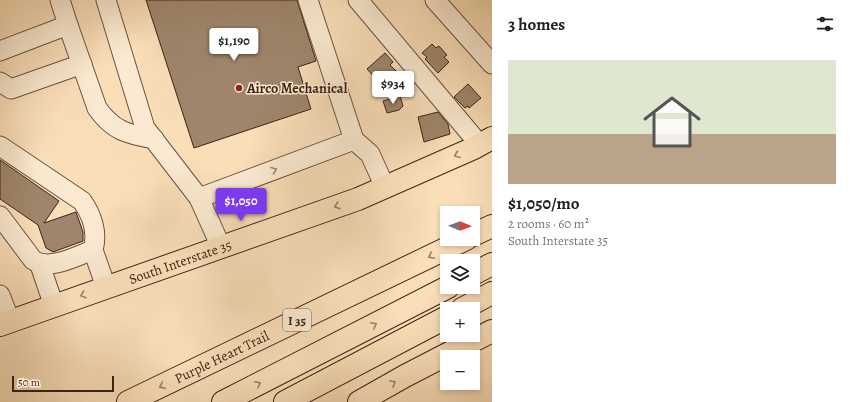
<!DOCTYPE html>
<html lang="en">
<head>
<meta charset="utf-8">
<style>
  :root { --surface:#fff; --page:#f6f6f6; --text:#202124; --muted:#757577; --line:#e0e0e0; --accent:#7c3aed }
  body { margin:0; font-family:Alegreya,serif; background:var(--page); color:var(--text); height:100vh; display:flex; flex-direction:column; font-size:15px; white-space:nowrap }
  * { box-sizing:border-box; margin:0 }
  p { font-size:13px; color:var(--muted) }
  .icon { flex:none; width:22px; height:22px; fill:none; stroke:currentColor; stroke-width:2; stroke-linecap:round; stroke-linejoin:round }
  .map { position:relative; flex:1; overflow:hidden }
  .sheet { display:flex; flex-direction:column; background:var(--surface); width:360px }
  .sheet>* { flex:none }
  .needle { width:26px; rotate:91deg }
  .fabs { position:absolute; left:440px; top:206px; display:grid; gap:8px }
  .fabs a { display:grid; place-items:center; width:40px; height:40px; border-radius:0px; background:var(--surface); box-shadow:0 2px 6px #0003; font-size:20px }
  .scale { position:absolute; left:12px; bottom:10px; width:102px; box-sizing:border-box; padding-left:4px; border:2px solid #3b2418; border-top:0; font-size:11px; line-height:14px; white-space:nowrap; color:#3b2418; -webkit-text-stroke:3px #fbead1; paint-order:stroke }
  .price { position:absolute; translate:-50% -34px; padding:0 9px; border-radius:4px; background:#fff; color:#222; font-size:13px; line-height:26px; filter:drop-shadow(0 1px 2px #0008) }
  .price::after { content:''; position:absolute; left:50%; top:24px; width:12px; height:9px; margin-left:-6px; background:inherit; clip-path:polygon(0 0,100% 0,50% 100%) }
  .price.current { background:var(--accent); color:#fff }
  ul { padding:0; list-style:none }
  li { display:grid; align-content:center; gap:8px; height:212px; padding:0 16px }
  li+li { border-top:1px solid var(--line) }
  li span { display:grid; place-items:center; height:124px; border-radius:0px; color:#555 }
  li>.icon { margin-inline-start:auto }
  span .icon { width:72px; height:72px; fill:#fffc; stroke-width:1 }
  li b { font-size:17px }
  h2 { display:flex; justify-content:space-between; align-items:center; height:48px; padding:0 16px; font-size:17px }
  main { display:flex; flex:1; min-height:0 }
  .map>svg:first-child { display:block }
  .building { fill:#9e856b; stroke:#3b2418 }
  .lines { fill:none; stroke-linecap:round; stroke-linejoin:round }
  .minor-casing { stroke:#6a5240; stroke-width:21 }
  .major-casing { stroke:#3b2418; stroke-width:24 }
  .highway-casing { stroke:#3b2418; stroke-width:24 }
  .minor { stroke:#fbead1; stroke-width:19 }
  .major { stroke:#f9deb8; stroke-width:22 }
  .highway { stroke:#f9deb8; stroke-width:22 }
  .oneway { stroke:#9a8168 }
  .oneway2 { stroke:#9b8774 }
  .poi-dot { fill:#8f2418; stroke:#fbead1; stroke-width:1.5 }
  .labels { text-anchor:middle; dominant-baseline:central; stroke-width:3; stroke-linejoin:round; paint-order:stroke }
  .shield { fill:#fbead1; stroke:#755f50; stroke-width:1 }
  .shield-label { font-size:13px; font-weight:bold; fill:#3b2418 }
  .poi-label { font-size:14px; font-weight:bold; fill:#3b2418; stroke:#fbead1; text-anchor:start }
  .street-label { font-size:14px; fill:#3b2418; stroke:#fbead1 }
</style>
</head>
<body>
<main>
<div class="map">
<svg width="492" height="402" viewBox="0 0 492 402">
  <rect width="100%" height="100%" fill="#f9deb8"/>
  <filter id="stains"><feTurbulence type="fractalNoise" baseFrequency=".005" numOctaves="4"/><feColorMatrix values="0 0 0 0 .2 0 0 0 0 .09 0 0 0 0 .02 0 0 0 .5 -.17"/></filter>
  <radialGradient id="worn" r=".72"><stop offset=".6" stop-color="#630" stop-opacity="0"/><stop offset="1" stop-color="#630" stop-opacity=".3"/></radialGradient>
  <!-- building -->
  <g class="building">
    <path d="M146,0H297L316,61L298,67L311,109L194,148Z"/>
    <path d="M432,44L436,48L439,46L447,55L444,57L449,62L438,73L425,59L427,57L422,53Z"/>
    <path d="M385,53L393,62L390,65L399,74L384,88L367,69Z"/>
    <path d="M468,84L481,98L469,108L468,106L465,108L454,97Z"/>
    <path d="M400,96L403,106L399,110L387,113L383,101Z"/>
    <path d="M438,112L448,124L450,134L424,142L418,117Z"/>
    <path d="M0,160L59,201L44,223L76,212L83,232V241L53,252L46,248L38,225L0,199Z"/>
  </g>
  <g class="lines">
    <defs>
      <g id="minor">
        <path d="M60,0L68,25"/>
        <path d="M106,0L145,128L199,198L221,247"/>
        <path d="M308,0L354,140L370,154L385,187"/>
        <path d="M358,0L480,145"/>
        <path d="M435,0L492,64"/>
        <path d="M0,51L68,25L97,108C113,131 127,134 154,139"/>
        <path d="M0,82L11,89L82,64"/>
        <path d="M0,146L82,201C92,215 98,233 93,250C76,256 50,271 33,260L0,216"/>
        <path d="M199,198L354,140"/>
        <path d="M93,250L106,287"/>
        <path d="M40,265L54,306"/>
        <path d="M0,295L10,321"/>
      </g>
      <g id="major">
        <path id="s1" d="M0,325L358,199L474,148L492,138"/>
        <path d="M359,402L405,376L492,331"/>
      </g>
      <g id="highway">
        <path d="M473,235L492,226"/>
        <path d="M473,274L492,264"/>
        <path d="M462,309L492,293"/>
        <path id="s2" d="M128,402L466,239"/>
        <path d="M223,402L448,287"/>
        <path d="M285,402L447,317"/>
      </g>
    </defs>
    <!-- minor casing -->
    <use href="#minor" class="minor-casing"/>
    <!-- major casing -->
    <use href="#major" class="major-casing"/>
    <!-- highway casing -->
    <use href="#highway" class="highway-casing"/>
    <!-- minor -->
    <use href="#minor" class="minor"/>
    <!-- major -->
    <use href="#major" class="major"/>
    <!-- highway -->
    <use href="#highway" class="highway"/>
  </g>
  <!-- one-way arrows -->
  <defs><path id="oneway-chevron" d="M-2-3.5L2.5 0L-2 3.5" fill="none" stroke-width="1.6" stroke-linecap="round" stroke-linejoin="round"/></defs>
  <g class="oneway">
    <use href="#oneway-chevron" transform="translate(457 155) rotate(157)"/>
    <use href="#oneway-chevron" transform="translate(337 206) rotate(161)"/>
    <use href="#oneway-chevron" transform="translate(431 256) rotate(154)"/>
    <use href="#oneway-chevron" transform="translate(83 295) rotate(161)"/>
    <use href="#oneway-chevron" transform="translate(374 325) rotate(-27)"/>
    <use href="#oneway-chevron" transform="translate(393 383) rotate(-30)"/>
    <use href="#oneway-chevron" transform="translate(258 384) rotate(-27)"/>
    <use href="#oneway-chevron" transform="translate(162 386) rotate(154)"/>
  </g>
  <use class="oneway2" href="#oneway-chevron" transform="translate(274 170) rotate(-21)"/>
  <!-- markers -->
  <circle class="poi-dot" cx="239" cy="88" r="4"/>
  <g class="labels">
    <!-- shield labels -->
    <rect class="shield" x="283" y="309" width="28" height="22" rx="3"/>
    <g class="shield-label">
      <text x="297" y="320">I 35</text>
    </g>
    <!-- poi labels -->
    <g class="poi-label">
      <text x="247" y="88">Airco Mechanical</text>
    </g>
    <!-- street labels -->
    <g class="street-label">
      <text stroke="none"><textPath href="#s1" startOffset="191">South Interstate 35</textPath></text>
      <text stroke="none"><textPath href="#s2" startOffset="104">Purple Heart Trail</textPath></text>
    </g>
  </g>
  <rect width="100%" height="100%" filter="url(#stains)"/>
  <rect width="100%" height="100%" fill="url(#worn)"/>
</svg>
<div class="fabs">
<a><svg class="needle" viewBox="-14 -14 28 28"><path d="M0-13l5 13h-10z" fill="#e53935"/><path d="M0 13l5-13h-10z" fill="#757577"/></svg></a>
<a><svg class="icon" aria-label="layers" viewBox="0 0 24 24"><path d="M12 4l9 5-9 5-9-5zM3 14l9 5 9-5"/></svg></a>
<a>+</a>
<a>−</a>
</div>
<div class="scale">50 m</div>
<b class="price" style="left:234px;top:62px">$1,190</b>
<b class="price" style="left:393px;top:105px">$934</b>
<b class="price current" style="left:241px;top:222px">$1,050</b>
</div>
<section class="sheet">
<h2>3 homes<svg class="icon" aria-label="filters" viewBox="0 0 24 24"><path d="M4 7h16M4 17h16"/><circle cx="9" cy="7" r="2"/><circle cx="15" cy="17" r="2"/></svg></h2>
<ul>
<li><span style="background:linear-gradient(#dfe7d0 60%,#b9a48a 0)"><svg class="icon" aria-label="home" viewBox="0 0 24 24"><path d="M3 11l9-7 9 7M6 9v11h12V9"/></svg></span><div><b>$1,050/mo</b><p>2 rooms · 60 m²</p><p>South Interstate 35</p></div></li>
</ul>
</section>
</main>
</body>
</html>
